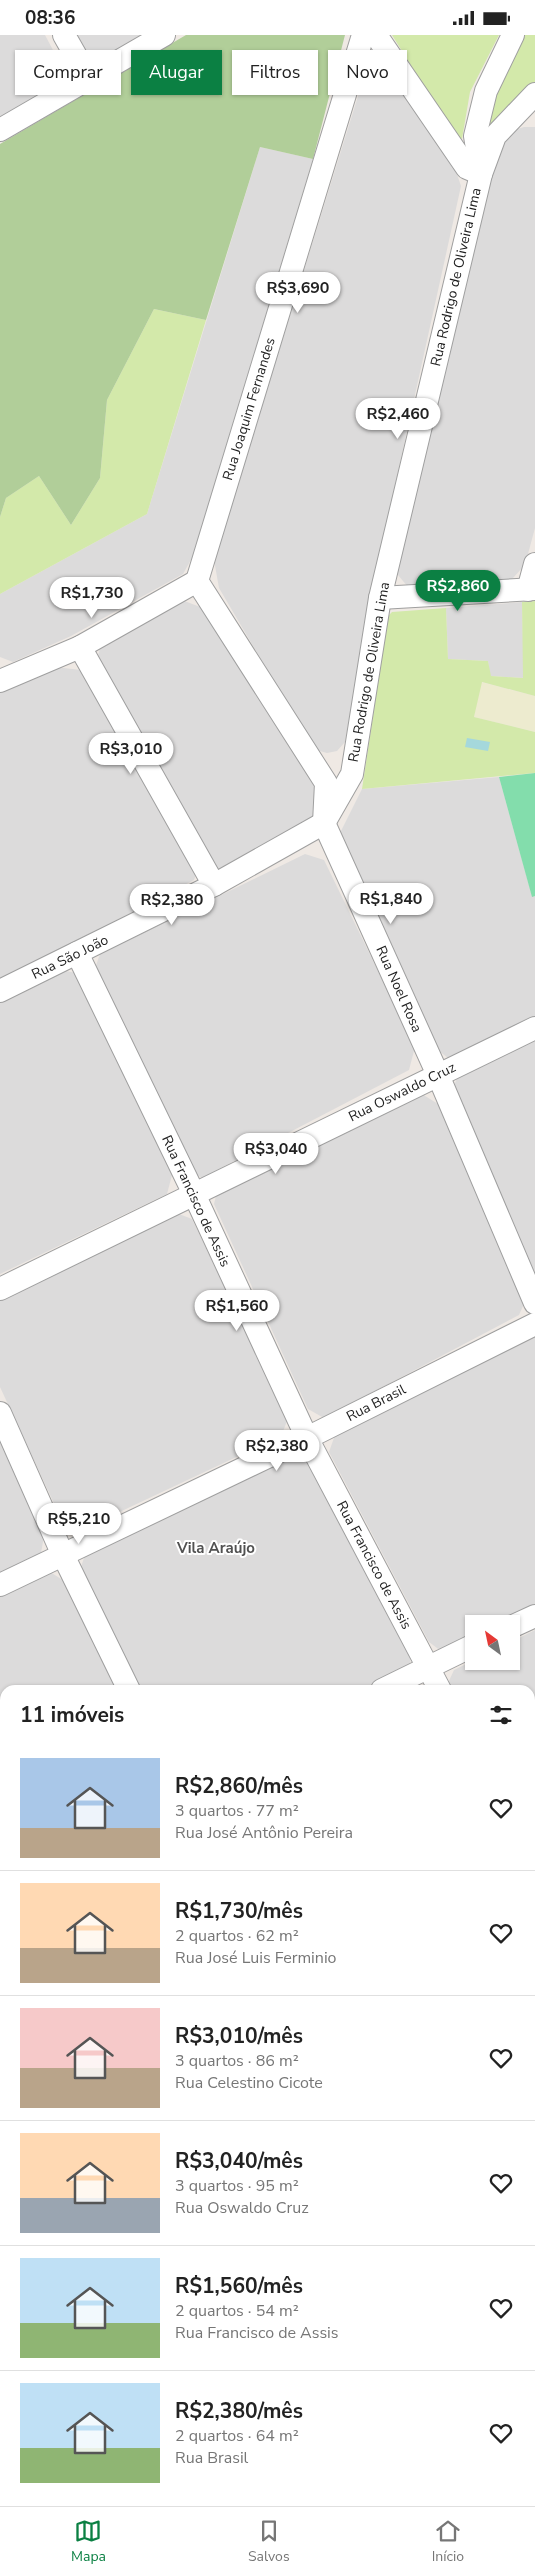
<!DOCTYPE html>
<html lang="pt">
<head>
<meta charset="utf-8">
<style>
  :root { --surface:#fff; --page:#f2f2f2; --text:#222; --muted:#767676; --line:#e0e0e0; --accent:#0b8043 }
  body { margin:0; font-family:"Nunito Sans",sans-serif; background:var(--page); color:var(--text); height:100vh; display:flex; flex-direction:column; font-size:19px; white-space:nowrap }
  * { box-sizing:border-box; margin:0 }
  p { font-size:16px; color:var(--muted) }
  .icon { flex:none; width:28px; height:28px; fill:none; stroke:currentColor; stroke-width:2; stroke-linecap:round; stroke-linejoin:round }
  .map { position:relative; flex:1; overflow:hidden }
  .panel { position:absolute; left:0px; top:1650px; width:535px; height:821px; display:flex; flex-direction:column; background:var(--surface); border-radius:15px 15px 0 0; box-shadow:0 1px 4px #0004 }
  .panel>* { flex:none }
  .guide { position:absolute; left:15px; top:15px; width:505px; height:45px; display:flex; gap:10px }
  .needle { width:32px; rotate:327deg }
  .controls { position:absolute; left:465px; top:1580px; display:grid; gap:10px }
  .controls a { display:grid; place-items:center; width:55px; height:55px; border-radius:0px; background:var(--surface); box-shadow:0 1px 4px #0004; font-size:25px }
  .price { position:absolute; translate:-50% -42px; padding:0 11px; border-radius:18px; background:#fff; color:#222; font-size:16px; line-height:32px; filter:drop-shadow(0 1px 2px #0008) }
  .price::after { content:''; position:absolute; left:50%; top:30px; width:15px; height:11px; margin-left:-8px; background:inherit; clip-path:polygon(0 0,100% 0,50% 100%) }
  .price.selected { background:var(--accent); color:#fff }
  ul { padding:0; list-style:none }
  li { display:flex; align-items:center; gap:15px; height:125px; padding:0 20px }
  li+li { border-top:1px solid var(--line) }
  li span { display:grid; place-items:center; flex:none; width:140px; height:100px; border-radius:0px; color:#555 }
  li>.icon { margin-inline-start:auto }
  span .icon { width:60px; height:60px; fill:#fffc; stroke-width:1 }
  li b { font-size:21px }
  h2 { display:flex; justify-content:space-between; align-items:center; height:60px; padding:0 20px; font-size:21px }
  .tag { padding:0 18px; border-radius:0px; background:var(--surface); box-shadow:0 1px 4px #0004; font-size:18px; line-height:45px }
  .tag.selected { background:var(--accent); color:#fff }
  .status { display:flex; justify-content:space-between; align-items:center; height:35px; padding:0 25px; background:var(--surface); direction:ltr }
  .status svg { height:14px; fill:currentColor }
  .tab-bar { display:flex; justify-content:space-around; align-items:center; height:70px; border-top:1px solid var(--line); background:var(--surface); font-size:14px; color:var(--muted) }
  .tab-bar a { display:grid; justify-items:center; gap:2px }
  .tab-bar .selected { color:var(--accent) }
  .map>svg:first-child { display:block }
  .residential { fill:#dcdbdb }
  .farmland { fill:#edebcf }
  .grass { fill:#d3e9aa }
  .forest { fill:#b1ce99 }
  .park { fill:#c6f9c1 }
  .pitch { fill:#83ddac }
  .water { fill:#a5d8dc }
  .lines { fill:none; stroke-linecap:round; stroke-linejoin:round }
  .minor-casing { stroke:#9f9f9f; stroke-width:24 }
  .minor { stroke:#fff; stroke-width:22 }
  .labels { text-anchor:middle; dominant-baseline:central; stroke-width:4; stroke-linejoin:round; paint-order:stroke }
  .street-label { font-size:14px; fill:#1e1e1e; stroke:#fff }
  .neighbourhood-label { font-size:15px; font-weight:bold; fill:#515151; stroke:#fff }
</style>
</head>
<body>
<div class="status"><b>08:36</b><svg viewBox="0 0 49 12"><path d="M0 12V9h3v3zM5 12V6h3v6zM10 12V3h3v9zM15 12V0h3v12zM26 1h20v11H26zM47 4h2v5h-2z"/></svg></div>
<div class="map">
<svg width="535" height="2471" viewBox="0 0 535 2471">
  <rect width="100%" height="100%" fill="#efe9e4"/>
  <!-- residential -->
  <g class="residential">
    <path d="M0,0H45L64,36L56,55L0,87Z"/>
    <path d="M77,0H144L105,23L87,18Z"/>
    <path d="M384,38L395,42L456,136L461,151L370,564L345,707L337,716L327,718L316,715L309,706L219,553L214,525L359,58L372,42Z"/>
    <path d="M524,92H535V493L525,530L512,544L408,552L393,534L488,144L507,97Z"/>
    <path d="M260,112L313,124L192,523L183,539L71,601L13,627L0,622V559L147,479Z"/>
    <path d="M179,564L203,573L314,750L316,774L313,787L226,836L213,832L97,625L101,608Z"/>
    <path d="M522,567L524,643L490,641L488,626L448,624L446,573Z"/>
    <path d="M55,632L81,635L198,834L194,845L0,946V656Z"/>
    <path d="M499,742L532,861H535V981L448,1023L433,1011L340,798L362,754Z"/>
    <path d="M305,819L324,825L415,1012L409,1035L202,1143L185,1132L94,936L100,919Z"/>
    <path d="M60,935L77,938L172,1140L167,1159L0,1239V965Z"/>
    <path d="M535,1002V1243L453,1053L458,1041Z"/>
    <path d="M422,1059L438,1069L523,1260V1271L519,1280L324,1383L308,1374L214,1169L217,1157Z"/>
    <path d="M179,1179L192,1184L288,1384L281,1401L75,1498L64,1490L0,1352V1265Z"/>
    <path d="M535,1299V1569L496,1589H474V1600L441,1616L429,1607L329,1417L335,1400Z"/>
    <path d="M0,1406L44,1501L41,1518L0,1539Z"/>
    <path d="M294,1418L305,1421L411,1617L410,1631L360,1655H138L80,1535L85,1520Z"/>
    <path d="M50,1537L66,1547L118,1655H5V1825L0,1828V1562Z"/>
    <path d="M535,1595V1825L530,1815V1655H452L448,1648L454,1635L474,1625L511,1626V1607Z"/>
    <path d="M5,1850V1990L0,1980V1853Z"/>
    <path d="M533,1891L535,2168L530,2171V1893Z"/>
    <path d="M0,2027L5,2037V2125L0,2128Z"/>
    <path d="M5,2147V2428L0,2431V2150Z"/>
    <path d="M16,2466H227L230,2471H20Z"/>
    <path d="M251,2466H513L511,2471H253Z"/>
  </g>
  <!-- farmland -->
  <path class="farmland" d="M481,647L535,661V697L474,682Z"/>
  <!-- grass -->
  <g class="grass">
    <path d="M392,0H499L470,57L462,104L455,101Z"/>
    <path d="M523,0H535V50L485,96L493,59Z"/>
    <path d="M154,274L206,285L147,479L0,559V482L6,463L39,441L71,490L100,443L107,365Z"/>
    <path d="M535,566V661L482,647L474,682L535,697V738L362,754L382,622L385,584L392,577L446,573L448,624L488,626L491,641L523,643L522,567Z"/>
  </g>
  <!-- forest -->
  <path class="forest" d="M186,0H345L313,124L260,112L206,285L154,274L107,365L100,443L71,490L39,441L6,463L0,482V109Z"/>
  <!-- park -->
  <path class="park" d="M535,2194V2432L530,2422V2196Z"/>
  <!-- pitch -->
  <path class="pitch" d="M535,738V861L532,862L499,742Z"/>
  <!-- water -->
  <path class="water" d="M467,703L490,707L488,716L465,712Z"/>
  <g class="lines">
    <defs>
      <g id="minor">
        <path d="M64,0L89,44"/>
        <path d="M376,0L467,133L481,139"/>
        <path d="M0,95L164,0"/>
        <path d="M481,138L475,101L486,56L513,0"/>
        <path d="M197,546L326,748L324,788L438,1040L535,1268"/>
        <path d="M197,546L363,0"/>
        <path d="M528,555L535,529"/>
        <path d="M380,563L535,554"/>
        <path d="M80,612L214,850"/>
        <path d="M0,646L80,612L197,546"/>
        <path d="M77,918L194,1159L307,1403L440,1655"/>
        <path d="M0,956L214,850L324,788L352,739L380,563L481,139L495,101L535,59"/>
        <path d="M0,1254L535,993"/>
        <path d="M0,1378L62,1518L129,1655"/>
        <path d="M0,1550L307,1403L535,1289"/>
        <path d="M511,1592L535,1581"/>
        <path d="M382,1655L474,1610"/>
        <path d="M530,1840L535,1850"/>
        <path d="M0,1841L5,1838"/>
        <path d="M530,1881L535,1879"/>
        <path d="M0,2006L5,2016"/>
        <path d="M0,2138L5,2135"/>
        <path d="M530,2185L535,2182"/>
        <path d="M530,2453L535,2463"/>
        <path d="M0,2456L5,2462"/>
        <path d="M239,2466L242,2471"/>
      </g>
    </defs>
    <!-- minor casing -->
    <use href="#minor" class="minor-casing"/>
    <!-- minor -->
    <use href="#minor" class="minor"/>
  </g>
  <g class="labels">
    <!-- street labels -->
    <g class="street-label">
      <text transform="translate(456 242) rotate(-77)">Rua Rodrigo de Oliveira Lima</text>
      <text transform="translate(249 374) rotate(-73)">Rua Joaquim Fernandes</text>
      <text transform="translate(369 637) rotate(-80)">Rua Rodrigo de Oliveira Lima</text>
      <text transform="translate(70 922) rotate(-26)">Rua São João</text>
      <text transform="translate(399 954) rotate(66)">Rua Noel Rosa</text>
      <text transform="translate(402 1057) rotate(-26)">Rua Oswaldo Cruz</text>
      <text transform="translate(196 1166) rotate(65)">Rua Francisco de Assis</text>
      <text transform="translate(376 1368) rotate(-27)">Rua Brasil</text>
      <text transform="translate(374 1530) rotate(62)">Rua Francisco de Assis</text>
    </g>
    <!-- neighbourhood labels -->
    <g class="neighbourhood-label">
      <text x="216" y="1513">Vila Araújo</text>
    </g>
  </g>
</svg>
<div class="controls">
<a><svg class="needle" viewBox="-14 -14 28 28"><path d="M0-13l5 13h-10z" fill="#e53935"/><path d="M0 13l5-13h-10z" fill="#767676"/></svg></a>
</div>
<b class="price" style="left:298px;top:279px">R$3,690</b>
<b class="price" style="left:398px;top:405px">R$2,460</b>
<b class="price selected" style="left:458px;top:577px">R$2,860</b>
<b class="price" style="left:92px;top:584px">R$1,730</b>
<b class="price" style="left:131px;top:740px">R$3,010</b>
<b class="price" style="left:391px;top:890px">R$1,840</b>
<b class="price" style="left:172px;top:891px">R$2,380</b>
<b class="price" style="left:276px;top:1140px">R$3,040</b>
<b class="price" style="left:237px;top:1297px">R$1,560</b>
<b class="price" style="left:277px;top:1437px">R$2,380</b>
<b class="price" style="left:79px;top:1510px">R$5,210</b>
<div class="guide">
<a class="tag">Comprar</a>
<a class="tag selected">Alugar</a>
<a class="tag">Filtros</a>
<a class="tag">Novo</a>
</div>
<section class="panel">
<h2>11 imóveis<svg class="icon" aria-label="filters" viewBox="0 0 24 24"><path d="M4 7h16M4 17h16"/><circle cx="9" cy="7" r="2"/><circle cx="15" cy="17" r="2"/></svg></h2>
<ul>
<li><span style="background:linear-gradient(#a9c7e8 70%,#b9a48a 0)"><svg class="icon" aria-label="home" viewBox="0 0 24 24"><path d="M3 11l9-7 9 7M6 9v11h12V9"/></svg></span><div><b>R$2,860/mês</b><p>3 quartos · 77 m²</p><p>Rua José Antônio Pereira</p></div><svg class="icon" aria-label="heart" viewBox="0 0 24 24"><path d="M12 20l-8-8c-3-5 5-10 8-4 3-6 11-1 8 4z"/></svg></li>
<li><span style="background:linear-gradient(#ffd9b3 65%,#b9a48a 0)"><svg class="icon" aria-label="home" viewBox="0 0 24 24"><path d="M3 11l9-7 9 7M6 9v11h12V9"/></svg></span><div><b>R$1,730/mês</b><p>2 quartos · 62 m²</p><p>Rua José Luis Ferminio</p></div><svg class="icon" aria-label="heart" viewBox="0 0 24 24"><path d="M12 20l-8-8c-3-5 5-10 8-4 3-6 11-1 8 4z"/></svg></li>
<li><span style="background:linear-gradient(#f6c9c9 60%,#b9a48a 0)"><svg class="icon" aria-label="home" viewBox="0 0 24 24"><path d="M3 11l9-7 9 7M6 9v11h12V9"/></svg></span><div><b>R$3,010/mês</b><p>3 quartos · 86 m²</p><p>Rua Celestino Cicote</p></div><svg class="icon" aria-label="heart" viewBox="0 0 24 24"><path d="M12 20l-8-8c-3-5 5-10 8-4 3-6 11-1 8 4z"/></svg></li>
<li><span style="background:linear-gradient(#ffd9b3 65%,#9aa5b1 0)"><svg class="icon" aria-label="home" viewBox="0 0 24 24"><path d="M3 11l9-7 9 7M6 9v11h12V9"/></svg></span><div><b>R$3,040/mês</b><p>3 quartos · 95 m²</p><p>Rua Oswaldo Cruz</p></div><svg class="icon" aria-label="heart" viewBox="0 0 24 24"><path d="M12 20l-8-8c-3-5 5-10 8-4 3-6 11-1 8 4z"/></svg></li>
<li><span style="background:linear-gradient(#bfe0f5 65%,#8fb573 0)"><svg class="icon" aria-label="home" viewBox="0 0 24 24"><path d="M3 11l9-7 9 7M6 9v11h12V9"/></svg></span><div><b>R$1,560/mês</b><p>2 quartos · 54 m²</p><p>Rua Francisco de Assis</p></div><svg class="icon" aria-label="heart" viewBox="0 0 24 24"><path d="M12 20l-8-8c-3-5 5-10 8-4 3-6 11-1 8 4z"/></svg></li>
<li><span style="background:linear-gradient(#bfe0f5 65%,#8fb573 0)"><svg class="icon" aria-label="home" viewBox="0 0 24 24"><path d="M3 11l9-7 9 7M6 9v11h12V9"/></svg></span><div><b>R$2,380/mês</b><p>2 quartos · 64 m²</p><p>Rua Brasil</p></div><svg class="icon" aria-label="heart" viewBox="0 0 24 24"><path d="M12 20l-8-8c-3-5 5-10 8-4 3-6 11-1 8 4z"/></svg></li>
</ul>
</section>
</div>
<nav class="tab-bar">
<a class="selected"><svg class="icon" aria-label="map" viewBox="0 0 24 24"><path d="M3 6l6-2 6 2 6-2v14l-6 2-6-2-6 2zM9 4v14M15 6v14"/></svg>Mapa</a>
<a><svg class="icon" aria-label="saved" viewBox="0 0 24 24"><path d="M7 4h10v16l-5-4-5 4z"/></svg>Salvos</a>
<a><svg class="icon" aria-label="home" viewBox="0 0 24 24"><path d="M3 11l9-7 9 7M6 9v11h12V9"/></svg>Início</a>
</nav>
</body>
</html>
